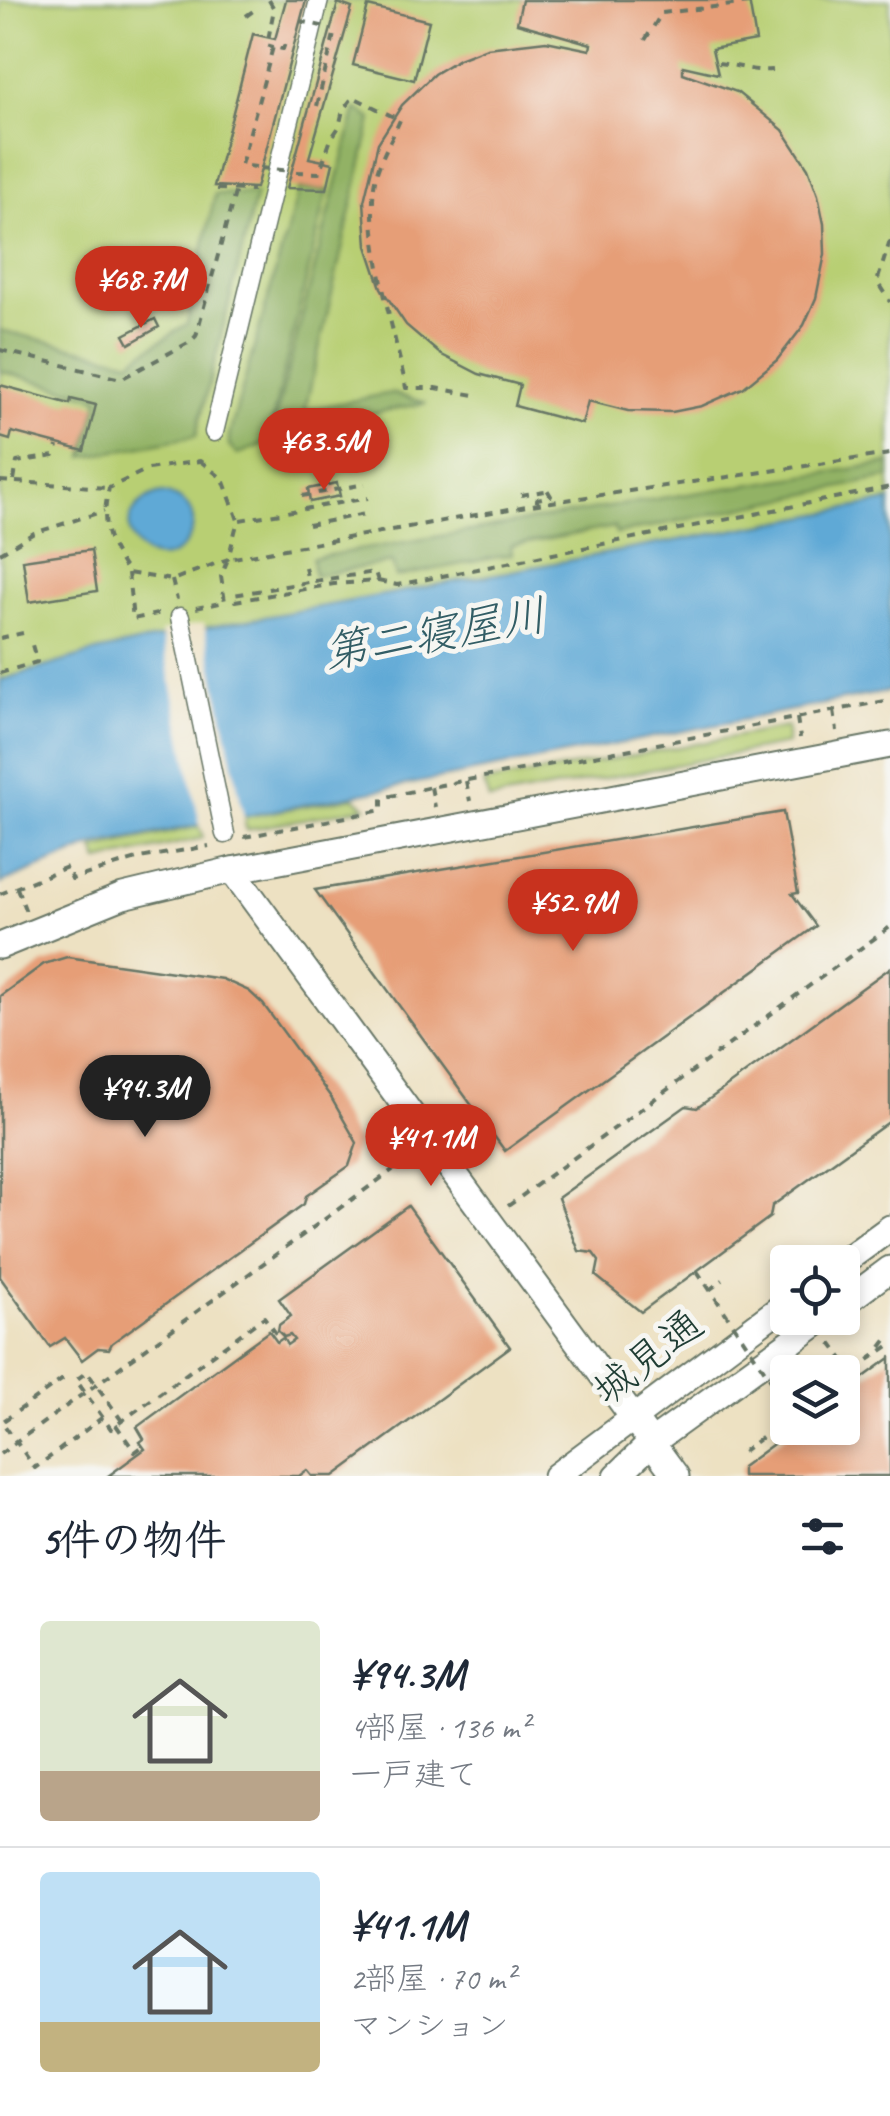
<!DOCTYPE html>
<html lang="ja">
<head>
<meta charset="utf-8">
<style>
  :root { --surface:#fff; --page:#f6f6f7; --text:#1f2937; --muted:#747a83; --line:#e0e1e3; --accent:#c8321e }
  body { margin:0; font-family:Caveat,"Klee One",sans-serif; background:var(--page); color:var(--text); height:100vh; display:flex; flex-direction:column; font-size:38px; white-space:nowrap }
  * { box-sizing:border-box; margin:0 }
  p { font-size:32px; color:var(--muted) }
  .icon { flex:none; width:55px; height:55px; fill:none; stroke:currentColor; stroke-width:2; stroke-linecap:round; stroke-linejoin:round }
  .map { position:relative; height:1476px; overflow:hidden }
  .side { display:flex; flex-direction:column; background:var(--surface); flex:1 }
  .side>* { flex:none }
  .controls { position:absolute; left:770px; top:1245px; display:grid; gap:20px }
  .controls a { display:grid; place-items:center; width:90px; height:90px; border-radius:10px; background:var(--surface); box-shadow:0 5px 15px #0003; font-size:50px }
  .price { position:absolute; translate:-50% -85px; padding:0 22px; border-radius:35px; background:var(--accent); color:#fff; font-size:32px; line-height:65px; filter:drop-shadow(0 2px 5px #0008) }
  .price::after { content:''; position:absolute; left:50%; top:60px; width:30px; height:22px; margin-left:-15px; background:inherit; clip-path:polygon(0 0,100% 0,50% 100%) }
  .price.current { background:#222; color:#fff }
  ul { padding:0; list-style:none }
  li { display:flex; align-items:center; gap:30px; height:250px; padding:0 40px }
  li+li { border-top:2px solid var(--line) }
  li span { display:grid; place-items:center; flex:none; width:280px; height:200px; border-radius:10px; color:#555 }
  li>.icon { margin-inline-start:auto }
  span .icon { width:120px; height:120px; fill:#fffc; stroke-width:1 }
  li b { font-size:42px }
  h2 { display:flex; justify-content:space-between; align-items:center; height:120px; padding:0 40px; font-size:42px }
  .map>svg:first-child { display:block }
  .green { fill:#b8cf73; stroke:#6c8654; stroke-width:2.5 }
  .forest { fill:#92b265; stroke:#58784c; stroke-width:2.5 }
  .water { fill:#5ea9d6; stroke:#3e7385; stroke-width:2.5 }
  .pier { fill:#ede1c2 }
  .building { fill:#e69e77 }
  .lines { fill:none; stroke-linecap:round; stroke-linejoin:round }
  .street-casing { stroke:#677666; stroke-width:21 }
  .secondary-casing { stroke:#677666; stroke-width:29 }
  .path { stroke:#677666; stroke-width:4; stroke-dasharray:8 8; stroke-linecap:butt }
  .street { stroke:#fff; stroke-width:18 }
  .secondary { stroke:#fff; stroke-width:25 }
  .path-bridge { stroke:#677666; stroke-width:4; stroke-dasharray:8 8; stroke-linecap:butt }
  .labels { text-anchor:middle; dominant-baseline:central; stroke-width:10; stroke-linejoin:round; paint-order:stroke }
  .street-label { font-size:42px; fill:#1f3d34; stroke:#f6f6f2 }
  .water-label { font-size:45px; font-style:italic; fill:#325d65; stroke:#f6f6f2 }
</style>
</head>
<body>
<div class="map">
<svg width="890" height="1476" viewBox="0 0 890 1476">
  <rect width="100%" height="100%" fill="#f6f6f2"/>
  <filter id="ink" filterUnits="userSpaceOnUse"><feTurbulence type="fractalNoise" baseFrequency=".01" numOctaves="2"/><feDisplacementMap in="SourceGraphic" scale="20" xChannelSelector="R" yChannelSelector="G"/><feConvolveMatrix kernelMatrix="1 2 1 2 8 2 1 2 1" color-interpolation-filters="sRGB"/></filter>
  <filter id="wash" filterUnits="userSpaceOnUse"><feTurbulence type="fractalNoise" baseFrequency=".0048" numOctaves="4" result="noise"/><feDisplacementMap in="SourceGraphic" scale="40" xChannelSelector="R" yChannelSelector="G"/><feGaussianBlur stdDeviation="2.25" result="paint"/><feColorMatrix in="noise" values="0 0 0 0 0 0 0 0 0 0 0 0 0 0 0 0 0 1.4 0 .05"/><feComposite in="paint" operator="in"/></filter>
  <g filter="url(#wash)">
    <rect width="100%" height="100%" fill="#ede1c2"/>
    <!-- green -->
    <g class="green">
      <path d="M0,0H890V501L205,628L92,653L0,681Z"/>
      <path d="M787,727V744L489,800L484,783Z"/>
      <path d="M354,797L366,807L246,830L244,817Z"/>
      <path d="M200,826L203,838L99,861L94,849Z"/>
    </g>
    <!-- forest -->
    <g class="forest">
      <path d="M356,109L372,119L305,410L391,393L426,403L272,432Z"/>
      <path d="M299,189L328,190L267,442L237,455L229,446V436Z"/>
      <path d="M215,194H256L196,436L84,457L99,398L0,371V330L130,361L187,324Z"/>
      <path d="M890,463V477L616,534L614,527L511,546L512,554L396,577L392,562L314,576L312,558L662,498Z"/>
    </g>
    <!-- water -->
    <g class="water">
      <path d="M163,493C229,507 171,590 136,544C118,521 139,496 163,493Z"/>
      <path d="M890,501V691L92,846L0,884V681L4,679L92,653L205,628Z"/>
    </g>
    <!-- pier -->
    <path class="pier" d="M204,623L245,822L201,830L161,632Z"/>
    <g id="blocks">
      <!-- building -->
      <g class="building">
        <path d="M286,0H306L256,188L214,186L253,34L275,39Z"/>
        <path d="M522,0H749L756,41L712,49L718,74L683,66V73L737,92L783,130L808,168L818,195L824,224L825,254L816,298L804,325L777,360L743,388L702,406L672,412L628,411L588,401L582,424L515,406L520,385L479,374L440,354L406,325L381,288L367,246L364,201L378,143L402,105L434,74L459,59L487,48L546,41L590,50L591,44L517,23Z"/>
        <path d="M338,3L352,8L309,158L333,163L327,189L287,188Z"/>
        <path d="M368,6L429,21L414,80L353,65Z"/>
        <path d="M155,319L159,327L129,344L124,335Z"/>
        <path d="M0,385L70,404L71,399L96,405L84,451L12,432L10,440L0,437Z"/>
        <path d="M337,483L340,496L310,502L308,489Z"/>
        <path d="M91,550L97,591L29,602L23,560Z"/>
        <path d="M783,812L798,893L792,894L816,926L505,1151L315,890Z"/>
        <path d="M67,957L222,979L249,991L263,1004L330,1096L357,1143L349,1166L306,1196L304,1204L112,1343L109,1349L98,1348L82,1360L65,1338L50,1347L0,1277V996L44,964Z"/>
        <path d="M890,968V1121L772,1206L770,1217L641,1312L596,1276L599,1261L593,1253L579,1251L558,1198L686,1106L697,1108Z"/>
        <path d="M408,1206L510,1347L334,1476H312L307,1470L299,1476H108L145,1449L140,1442L144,1439L137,1427L237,1354L269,1331L277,1342L283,1338L287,1345L294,1340L290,1335L284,1337L278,1331L279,1325L291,1316L279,1299Z"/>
        <path d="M890,1358V1476H742V1467L795,1428H842V1393Z"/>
      </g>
    </g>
  </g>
  <g filter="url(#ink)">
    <use href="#blocks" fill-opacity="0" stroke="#677666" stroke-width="2.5"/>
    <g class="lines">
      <defs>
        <g id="street">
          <path d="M214,432L319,0"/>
          <path d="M180,617L225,834"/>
        </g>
        <g id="secondary">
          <path d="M232,870L676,1476"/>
          <path d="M0,946L123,896L232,870L890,745"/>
          <path d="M842,1263L890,1228"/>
          <path d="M842,1305L890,1269"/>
          <path d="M556,1476L788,1302"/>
          <path d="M617,1476L651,1443L824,1318"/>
        </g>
      </defs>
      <!-- street casing -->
      <use href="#street" class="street-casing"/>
      <!-- secondary casing -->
      <use href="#secondary" class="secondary-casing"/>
      <!-- path -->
      <g class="path">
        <path d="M269,0L274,9L267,45L273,47"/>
        <path d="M246,16L256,9"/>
        <path d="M645,40L662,13L775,0"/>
        <path d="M718,63C738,65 752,72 772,70"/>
        <path d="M317,106L335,30"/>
        <path d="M256,167L241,165L273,47L283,49L285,43"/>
        <path d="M296,172L319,173L331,139L339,127L343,110L353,97L400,120C391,141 377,163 374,186C367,247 394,328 406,388H436L474,395"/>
        <path d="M217,189L253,190"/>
        <path d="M890,241L877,282L890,302"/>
        <path d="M0,350L121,379L190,342L196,336L236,189"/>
        <path d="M283,457L348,445L351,462"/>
        <path d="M200,461L223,479L238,520L228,559L172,580L128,573C107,541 100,526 109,488L148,469Z"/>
        <path d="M14,480L17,462L54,456L57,446"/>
        <path d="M0,481L109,488"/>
        <path d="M521,495L550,490"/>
        <path d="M302,496L365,484"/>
        <path d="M537,502V499L551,496L545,486"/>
        <path d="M240,520L368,498"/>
        <path d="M308,525L370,513"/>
        <path d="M0,553L34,533L104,511"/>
        <path d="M305,567L308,582L234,595L235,601L334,584L378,581L375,572L308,582"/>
        <path d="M128,573L133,619L162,613"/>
        <path d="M172,580L177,600"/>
        <path d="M378,581L397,585L890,487"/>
        <path d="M196,608L225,602L221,576L228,559L538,504L890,454"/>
        <path d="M0,638L23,633"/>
        <path d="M0,673L37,662L30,638"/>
        <path d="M834,711L837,731"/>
        <path d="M797,718L800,738"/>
        <path d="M466,781L470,801"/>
        <path d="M431,787L435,807"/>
        <path d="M244,837L382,810V798L431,787L890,700"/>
        <path d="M17,888L26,912"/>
        <path d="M0,894L67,867L72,879L140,858L209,846"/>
        <path d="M508,1206L890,927"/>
        <path d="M709,1290L723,1280"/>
        <path d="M831,1343L852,1371"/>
        <path d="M881,1347L890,1335"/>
        <path d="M842,1378L890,1345"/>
        <path d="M63,1379L2,1422L35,1468L103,1417"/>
        <path d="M770,1408L783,1399"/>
        <path d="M122,1421L87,1372L76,1380L111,1429L122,1421L264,1317L277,1335L279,1333"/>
        <path d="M116,1425L135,1452L143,1446"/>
        <path d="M742,1452L788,1418"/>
        <path d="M0,1454L405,1161"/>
      </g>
      <!-- street -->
      <use href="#street" class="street"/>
      <!-- secondary -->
      <use href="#secondary" class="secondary"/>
      <!-- path-bridge -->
      <g class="path-bridge">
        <path d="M300,21L330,28"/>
        <path d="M260,168L291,171"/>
        <path d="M697,1271L788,1405"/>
      </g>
    </g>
  </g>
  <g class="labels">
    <!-- street labels -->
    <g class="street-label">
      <text transform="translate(648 1357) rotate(-38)">城見通</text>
    </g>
    <!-- water labels -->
    <g class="water-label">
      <text transform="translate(435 634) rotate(-10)">第二寝屋川</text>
    </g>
  </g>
</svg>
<div class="controls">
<a><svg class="icon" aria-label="locate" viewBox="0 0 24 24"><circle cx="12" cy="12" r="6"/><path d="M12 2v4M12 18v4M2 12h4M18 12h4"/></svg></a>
<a><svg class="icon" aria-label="layers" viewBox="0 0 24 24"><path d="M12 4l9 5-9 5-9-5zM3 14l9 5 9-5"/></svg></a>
</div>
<b class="price" style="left:141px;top:331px">¥68.7M</b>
<b class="price" style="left:324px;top:493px">¥63.5M</b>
<b class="price" style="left:573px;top:954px">¥52.9M</b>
<b class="price current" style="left:145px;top:1140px">¥94.3M</b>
<b class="price" style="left:431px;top:1189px">¥41.1M</b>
</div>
<section class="side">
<h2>5件の物件<svg class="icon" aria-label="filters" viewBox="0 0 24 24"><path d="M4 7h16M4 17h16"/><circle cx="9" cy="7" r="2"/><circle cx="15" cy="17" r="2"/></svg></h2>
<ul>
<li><span style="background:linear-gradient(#dfe7d0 75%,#b9a48a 0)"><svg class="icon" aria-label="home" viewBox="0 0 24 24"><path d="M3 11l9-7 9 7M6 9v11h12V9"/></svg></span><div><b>¥94.3M</b><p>4部屋 · 136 m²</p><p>一戸建て</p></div></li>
<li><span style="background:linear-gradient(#bfe0f5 75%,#c2b280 0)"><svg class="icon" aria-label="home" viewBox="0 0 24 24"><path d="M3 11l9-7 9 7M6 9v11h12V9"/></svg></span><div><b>¥41.1M</b><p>2部屋 · 70 m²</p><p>マンション</p></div></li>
</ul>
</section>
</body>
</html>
